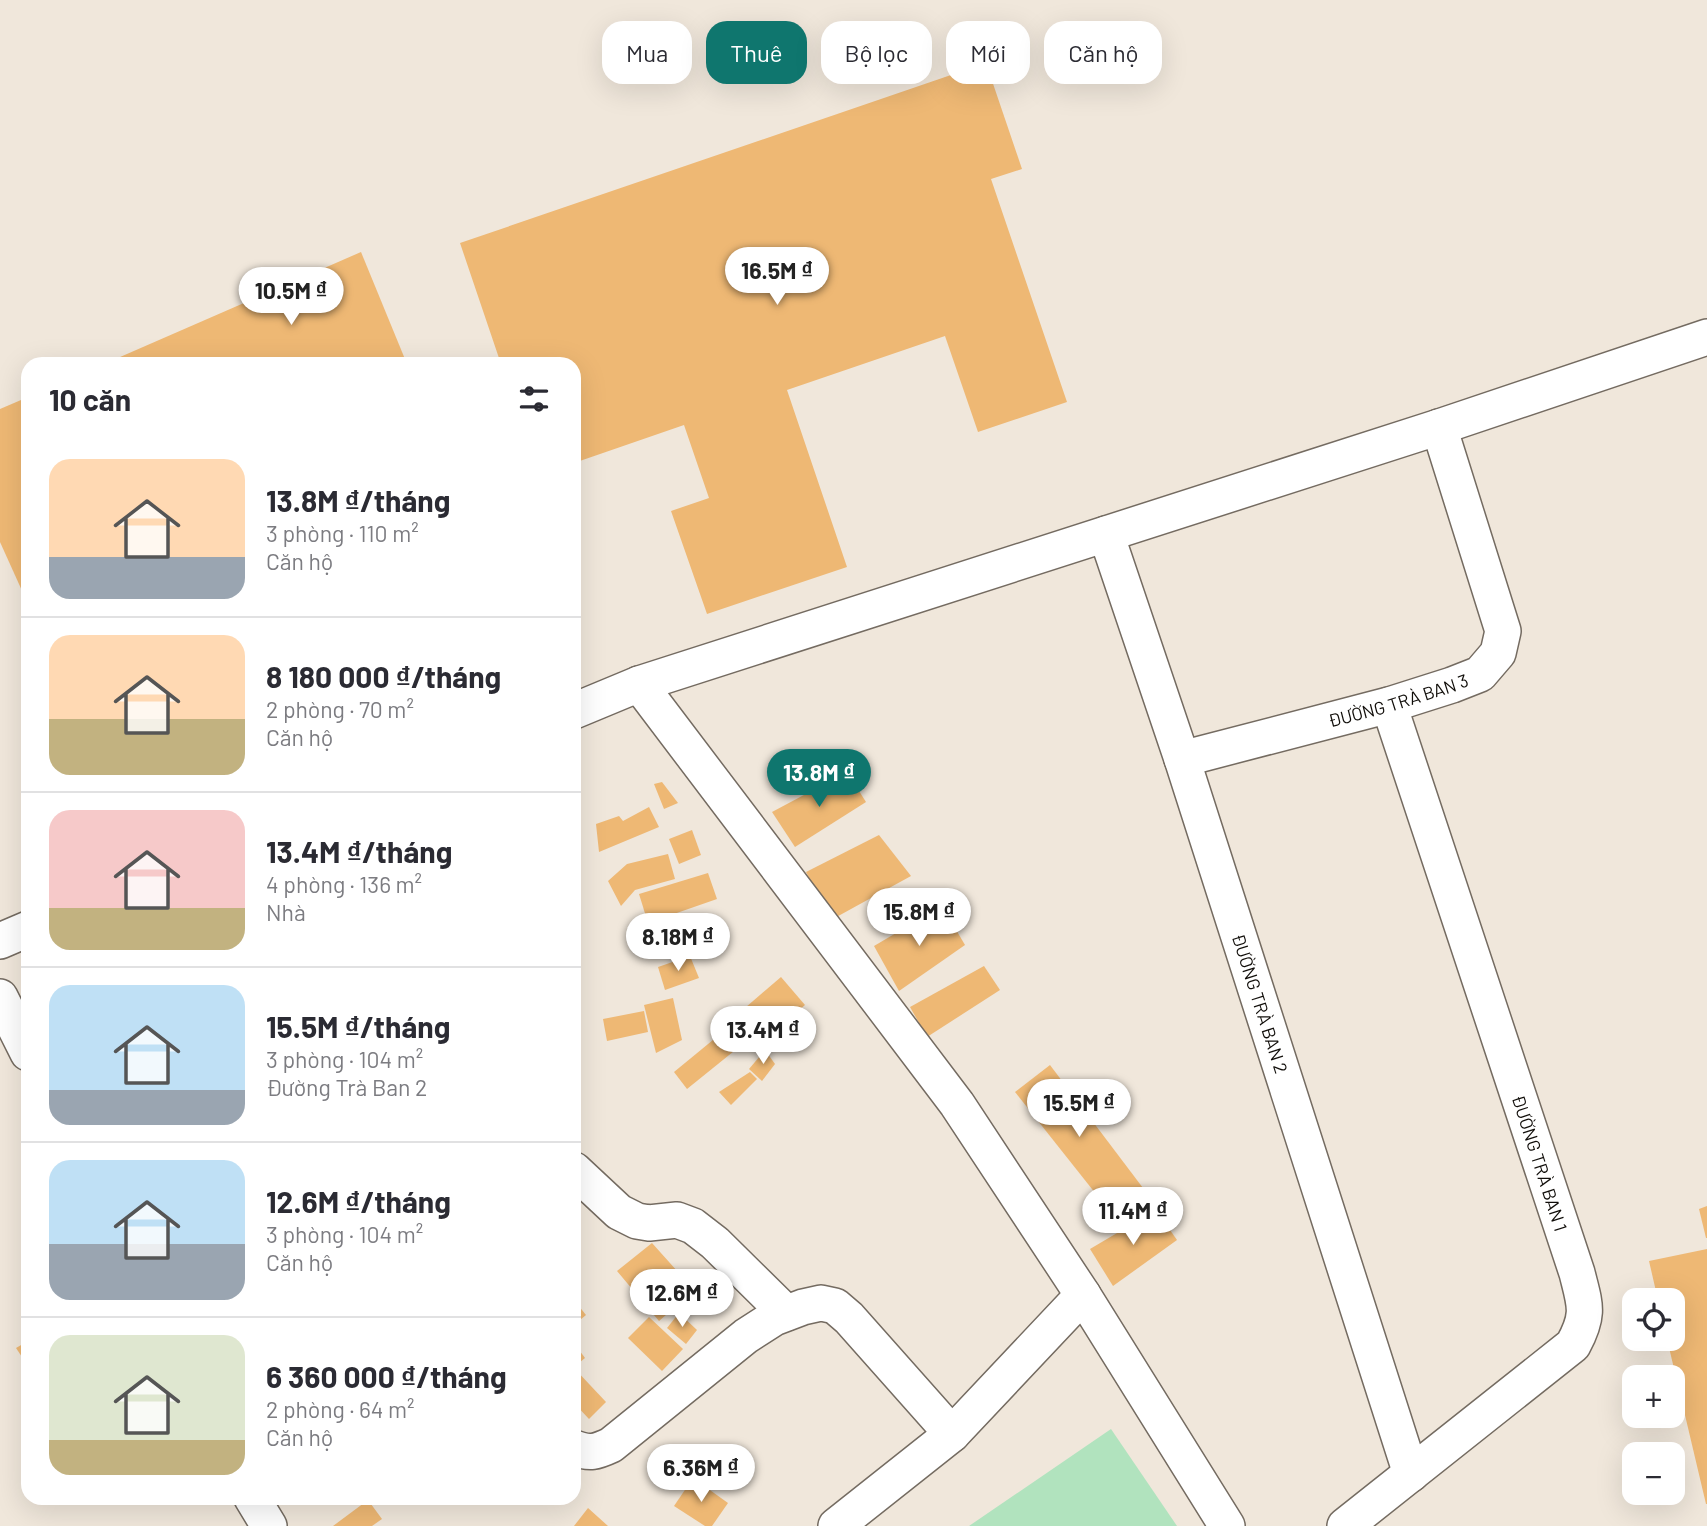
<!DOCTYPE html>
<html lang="vi">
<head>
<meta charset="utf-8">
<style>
  :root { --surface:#fff; --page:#f7f7f7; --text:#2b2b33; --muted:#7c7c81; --line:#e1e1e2; --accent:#0f766e }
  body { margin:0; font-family:Barlow,sans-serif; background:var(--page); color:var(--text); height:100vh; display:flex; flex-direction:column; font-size:26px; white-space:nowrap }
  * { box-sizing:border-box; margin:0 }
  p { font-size:23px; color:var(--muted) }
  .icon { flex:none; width:38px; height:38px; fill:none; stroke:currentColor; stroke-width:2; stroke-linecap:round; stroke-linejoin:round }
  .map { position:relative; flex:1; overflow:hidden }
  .panel { position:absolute; left:21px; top:357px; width:560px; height:1148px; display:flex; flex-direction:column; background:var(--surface); border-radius:21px; box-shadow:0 7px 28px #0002 }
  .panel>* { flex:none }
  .hud { position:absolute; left:602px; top:21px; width:665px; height:63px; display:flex; gap:14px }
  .buttons { position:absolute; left:1622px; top:1288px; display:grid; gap:14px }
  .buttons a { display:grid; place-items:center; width:63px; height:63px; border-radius:14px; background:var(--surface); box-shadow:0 7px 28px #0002; font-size:35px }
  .price { position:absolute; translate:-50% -60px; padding:0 16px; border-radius:24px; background:#fff; color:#222; font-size:23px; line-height:46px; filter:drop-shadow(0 2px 4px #0008) }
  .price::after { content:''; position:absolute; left:50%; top:42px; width:21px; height:16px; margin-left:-10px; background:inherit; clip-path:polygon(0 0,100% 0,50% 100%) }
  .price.current { background:var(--accent); color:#fff }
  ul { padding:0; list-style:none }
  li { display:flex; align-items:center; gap:21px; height:175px; padding:0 28px }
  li+li { border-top:2px solid var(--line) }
  li span { display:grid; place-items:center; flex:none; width:196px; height:140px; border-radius:21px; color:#555 }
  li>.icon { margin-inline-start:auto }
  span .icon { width:84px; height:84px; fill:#fffc; stroke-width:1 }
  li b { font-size:30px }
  h2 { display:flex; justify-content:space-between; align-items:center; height:84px; padding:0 28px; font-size:30px }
  .tag { padding:0 24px; border-radius:21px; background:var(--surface); box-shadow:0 7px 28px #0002; font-size:24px; line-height:63px }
  .tag.current { background:var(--accent); color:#fff }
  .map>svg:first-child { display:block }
  .green { fill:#b1e3be }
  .building { fill:#eeb874 }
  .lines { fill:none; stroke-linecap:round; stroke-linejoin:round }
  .minor-casing { stroke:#746b61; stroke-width:38 }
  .minor { stroke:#fff; stroke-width:35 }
  .labels { text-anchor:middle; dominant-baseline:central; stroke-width:7; stroke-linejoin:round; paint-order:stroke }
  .street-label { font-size:18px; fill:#100d09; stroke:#fff }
</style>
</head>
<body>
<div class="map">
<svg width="1707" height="1526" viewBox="0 0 1707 1526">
  <rect width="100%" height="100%" fill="#f0e7db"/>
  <!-- green -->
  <path class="green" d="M1111,1429L1177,1526H969Z"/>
  <!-- building -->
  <g class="building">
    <path d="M986,63L1022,169L991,179L1067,402L978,432L945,336L787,390L847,567L707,614L671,511L709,498L684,425L574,463V364H501L460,243Z"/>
    <path d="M361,252L407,364H104Z"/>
    <path d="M28,397V604L0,542V409Z"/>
    <path d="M847,772L866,802L795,847L772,812Z"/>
    <path d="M662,782L678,803L664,809L654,784Z"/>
    <path d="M649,807L659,827L599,852L596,824L619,816L623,821Z"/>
    <path d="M692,830L701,855L679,864L669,839Z"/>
    <path d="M879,835L911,876L831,920L806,872Z"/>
    <path d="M668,854L675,879L635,890L621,906L608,881L627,864Z"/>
    <path d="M708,873L717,899L648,923L639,894Z"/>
    <path d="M942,906L965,945L899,991L874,946Z"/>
    <path d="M690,956L699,978L665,990L658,967Z"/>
    <path d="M984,966L1000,990L927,1037L910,1007Z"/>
    <path d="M781,977L805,1005L754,1048L731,1020Z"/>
    <path d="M673,998L682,1040L656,1053L644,1005Z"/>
    <path d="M644,1011L648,1032L607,1041L603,1019Z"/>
    <path d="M730,1026L744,1043L687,1089L674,1072Z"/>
    <path d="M765,1050L775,1064L762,1081L749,1069Z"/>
    <path d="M1050,1065L1143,1188L1111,1213L1015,1092Z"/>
    <path d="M750,1072L757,1079L731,1105L719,1092Z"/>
    <path d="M1707,1206V1238H1706L1699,1209Z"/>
    <path d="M1156,1210L1177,1240L1113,1286L1090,1249Z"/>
    <path d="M652,1243L678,1272L661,1292L674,1308L659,1321L617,1271Z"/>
    <path d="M1707,1249V1504H1706L1667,1339H1673V1300H1658L1649,1261Z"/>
    <path d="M574,1300L586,1315L574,1325Z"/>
    <path d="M679,1313L697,1330L686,1344L667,1328Z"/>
    <path d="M649,1317L683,1349L662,1371L628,1338Z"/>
    <path d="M28,1341V1355L22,1357L16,1348Z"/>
    <path d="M574,1343L585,1358L574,1367Z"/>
    <path d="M574,1368L606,1402L589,1419L574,1403Z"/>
    <path d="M693,1478L728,1503L712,1526H705L674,1506Z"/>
    <path d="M288,1498H304L292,1505Z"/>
    <path d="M368,1500L382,1519L372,1526H333Z"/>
    <path d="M588,1508L608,1526H574Z"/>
  </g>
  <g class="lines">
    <defs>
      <g id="minor">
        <path id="s1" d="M1106,534L1182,759L1411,1474"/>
        <path d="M639,684L957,1104L1083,1295L1227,1526"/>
        <path d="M574,711L639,684L1439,427L1707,337"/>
        <path id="s2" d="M1182,759L1389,705L1452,685L1480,674L1498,653L1503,631L1439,427"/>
        <path d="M0,941L28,929"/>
        <path d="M0,997L28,1053"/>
        <path d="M574,1170L619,1212L637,1221L649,1223L677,1220L693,1226L715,1243L786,1313"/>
        <path d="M574,1448C590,1454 596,1452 611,1445L746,1336L774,1318L803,1307L821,1303L835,1306L849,1318L952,1434"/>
        <path d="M252,1498L269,1526"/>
        <path d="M836,1526L952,1434L1083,1295"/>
        <path d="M1345,1526L1573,1345C1590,1314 1585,1305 1577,1273L1389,705"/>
      </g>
    </defs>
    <!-- minor casing -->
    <use href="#minor" class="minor-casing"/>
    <!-- minor -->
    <use href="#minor" class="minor"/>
  </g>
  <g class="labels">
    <!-- street labels -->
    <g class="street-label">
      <text stroke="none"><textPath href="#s2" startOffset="224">ĐƯỜNG TRÀ BAN 3</textPath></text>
      <text stroke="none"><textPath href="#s1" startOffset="494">ĐƯỜNG TRÀ BAN 2</textPath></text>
      <text transform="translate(1540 1163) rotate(72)">ĐƯỜNG TRÀ BAN 1</text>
    </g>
  </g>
</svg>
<div class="buttons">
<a><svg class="icon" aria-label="locate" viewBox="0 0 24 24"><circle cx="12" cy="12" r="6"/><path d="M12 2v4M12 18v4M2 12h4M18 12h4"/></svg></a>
<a>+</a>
<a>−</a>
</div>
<b class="price" style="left:777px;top:307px">16.5M ₫</b>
<b class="price" style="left:291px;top:327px">10.5M ₫</b>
<b class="price current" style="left:819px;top:809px">13.8M ₫</b>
<b class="price" style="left:919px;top:948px">15.8M ₫</b>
<b class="price" style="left:678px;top:973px">8.18M ₫</b>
<b class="price" style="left:763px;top:1066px">13.4M ₫</b>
<b class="price" style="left:1079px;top:1139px">15.5M ₫</b>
<b class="price" style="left:1133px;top:1247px">11.4M ₫</b>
<b class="price" style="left:682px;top:1329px">12.6M ₫</b>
<b class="price" style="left:701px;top:1504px">6.36M ₫</b>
<div class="hud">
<a class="tag">Mua</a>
<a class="tag current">Thuê</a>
<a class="tag">Bộ lọc</a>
<a class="tag">Mới</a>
<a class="tag">Căn hộ</a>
</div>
<section class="panel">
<h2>10 căn<svg class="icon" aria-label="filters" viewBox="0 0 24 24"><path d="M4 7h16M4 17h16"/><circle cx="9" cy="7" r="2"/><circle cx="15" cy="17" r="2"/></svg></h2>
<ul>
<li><span style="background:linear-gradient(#ffd9b3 70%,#9aa5b1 0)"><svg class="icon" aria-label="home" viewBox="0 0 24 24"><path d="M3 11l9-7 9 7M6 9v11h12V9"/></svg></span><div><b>13.8M ₫/tháng</b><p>3 phòng · 110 m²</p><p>Căn hộ</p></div></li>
<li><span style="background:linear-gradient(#ffd9b3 60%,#c2b280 0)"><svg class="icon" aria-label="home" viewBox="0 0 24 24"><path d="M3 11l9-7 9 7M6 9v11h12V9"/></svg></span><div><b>8 180 000 ₫/tháng</b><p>2 phòng · 70 m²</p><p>Căn hộ</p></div></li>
<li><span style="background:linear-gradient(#f6c9c9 70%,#c2b280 0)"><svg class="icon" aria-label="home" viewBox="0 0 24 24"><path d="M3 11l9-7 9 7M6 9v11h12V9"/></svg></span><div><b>13.4M ₫/tháng</b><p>4 phòng · 136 m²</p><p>Nhà</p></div></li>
<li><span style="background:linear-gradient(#bfe0f5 75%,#9aa5b1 0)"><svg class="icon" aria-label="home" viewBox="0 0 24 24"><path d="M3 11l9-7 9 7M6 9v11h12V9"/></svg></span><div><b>15.5M ₫/tháng</b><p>3 phòng · 104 m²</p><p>Đường Trà Ban 2</p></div></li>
<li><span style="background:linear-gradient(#bfe0f5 60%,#9aa5b1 0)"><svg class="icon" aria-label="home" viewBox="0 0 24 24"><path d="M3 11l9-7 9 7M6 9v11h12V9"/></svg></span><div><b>12.6M ₫/tháng</b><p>3 phòng · 104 m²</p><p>Căn hộ</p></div></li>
<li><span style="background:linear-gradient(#dfe7d0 75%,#c2b280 0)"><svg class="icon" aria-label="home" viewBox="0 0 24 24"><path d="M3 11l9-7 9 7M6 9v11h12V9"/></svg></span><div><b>6 360 000 ₫/tháng</b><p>2 phòng · 64 m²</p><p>Căn hộ</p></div></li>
</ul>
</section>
</div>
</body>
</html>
